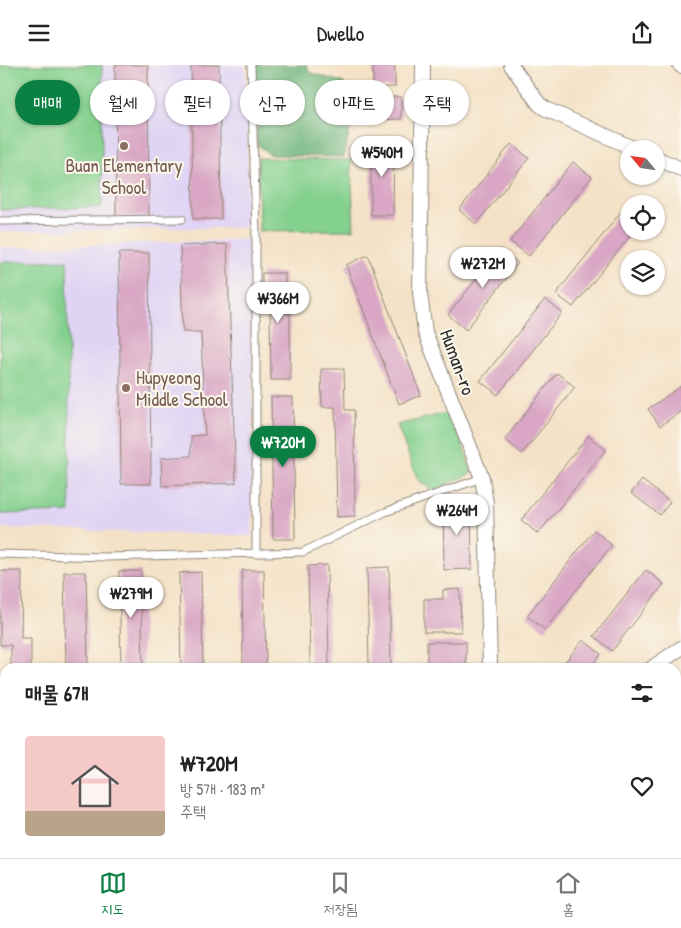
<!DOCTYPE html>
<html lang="ko">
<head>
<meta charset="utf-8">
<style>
  :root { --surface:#fff; --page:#f6f6f6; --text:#222; --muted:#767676; --line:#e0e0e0; --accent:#0b8043 }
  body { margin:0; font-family:"Patrick Hand","Poor Story",sans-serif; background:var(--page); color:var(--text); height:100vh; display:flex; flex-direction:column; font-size:19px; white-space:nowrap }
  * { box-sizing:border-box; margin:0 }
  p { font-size:16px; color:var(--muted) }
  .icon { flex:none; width:28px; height:28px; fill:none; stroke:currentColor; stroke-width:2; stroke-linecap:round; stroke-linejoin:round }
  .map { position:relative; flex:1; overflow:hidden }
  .panel { position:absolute; left:0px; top:598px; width:681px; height:196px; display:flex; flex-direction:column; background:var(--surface); border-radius:15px 15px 0 0; box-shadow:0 1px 4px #0004 }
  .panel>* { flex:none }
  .top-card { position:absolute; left:15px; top:15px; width:651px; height:45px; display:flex; gap:10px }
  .needle { width:32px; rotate:299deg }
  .buttons { position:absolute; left:620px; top:75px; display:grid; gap:10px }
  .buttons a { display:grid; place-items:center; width:45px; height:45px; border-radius:50%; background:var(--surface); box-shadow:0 1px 4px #0004; font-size:25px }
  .price { position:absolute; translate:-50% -42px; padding:0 11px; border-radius:18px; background:#fff; color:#222; font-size:16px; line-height:32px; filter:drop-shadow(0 1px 2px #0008) }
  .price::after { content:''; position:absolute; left:50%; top:30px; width:15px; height:11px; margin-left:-8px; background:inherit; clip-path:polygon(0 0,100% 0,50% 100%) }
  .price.current { background:var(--accent); color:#fff }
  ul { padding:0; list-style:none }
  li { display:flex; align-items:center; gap:15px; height:125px; padding:0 25px }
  li span { display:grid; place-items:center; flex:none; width:140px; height:100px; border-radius:5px; color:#555 }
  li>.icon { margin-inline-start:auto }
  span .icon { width:60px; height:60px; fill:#fffc; stroke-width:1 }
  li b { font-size:21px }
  h2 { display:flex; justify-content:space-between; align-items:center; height:60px; padding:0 25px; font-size:21px }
  .tag { padding:0 18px; border-radius:22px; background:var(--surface); box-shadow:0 1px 4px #0004; font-size:18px; line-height:45px }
  .tag.current { background:var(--accent); color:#fff }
  header { display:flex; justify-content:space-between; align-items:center; height:65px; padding:0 25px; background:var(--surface); font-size:22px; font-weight:600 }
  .menu { display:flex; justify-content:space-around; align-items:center; height:70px; border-top:1px solid var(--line); background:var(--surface); font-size:14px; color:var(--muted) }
  .menu a { display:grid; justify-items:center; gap:2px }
  .menu .current { color:var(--accent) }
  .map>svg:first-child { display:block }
  .built { fill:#e0d4f4 }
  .green { fill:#84d08e; stroke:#587e5c }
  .forest { fill:#6bb279; stroke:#4b6e52 }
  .building { fill:#d9a7c5 }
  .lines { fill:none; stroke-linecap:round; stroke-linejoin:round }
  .lane-casing { stroke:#908679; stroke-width:9 }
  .street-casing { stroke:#908679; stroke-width:16 }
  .lane { stroke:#fff; stroke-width:7 }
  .street { stroke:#fff; stroke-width:14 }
  .education-dot { fill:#8d6e63; stroke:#fbf7ec; stroke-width:2 }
  .labels { text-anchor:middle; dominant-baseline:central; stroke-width:4; stroke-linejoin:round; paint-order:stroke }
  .education-label { font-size:19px; fill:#785e54; stroke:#fbf7ec }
  .street-label { font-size:19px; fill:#2b2b2b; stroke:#fbf7ec }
</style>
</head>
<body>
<header><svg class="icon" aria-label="menu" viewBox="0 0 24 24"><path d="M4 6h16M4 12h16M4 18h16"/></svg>Dwello<svg class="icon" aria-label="share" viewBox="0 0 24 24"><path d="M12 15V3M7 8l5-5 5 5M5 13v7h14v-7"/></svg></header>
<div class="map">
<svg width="681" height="793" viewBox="0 0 681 793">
  <rect width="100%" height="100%" fill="#fbf7ec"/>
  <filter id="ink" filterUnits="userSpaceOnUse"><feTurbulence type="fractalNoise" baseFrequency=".02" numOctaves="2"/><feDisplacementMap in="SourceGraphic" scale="10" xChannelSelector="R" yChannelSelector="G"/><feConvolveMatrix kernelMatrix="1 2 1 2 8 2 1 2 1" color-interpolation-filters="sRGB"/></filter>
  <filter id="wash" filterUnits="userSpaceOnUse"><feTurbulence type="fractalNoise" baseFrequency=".0096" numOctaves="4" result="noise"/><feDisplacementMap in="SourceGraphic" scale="20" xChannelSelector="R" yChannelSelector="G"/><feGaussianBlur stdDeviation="1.12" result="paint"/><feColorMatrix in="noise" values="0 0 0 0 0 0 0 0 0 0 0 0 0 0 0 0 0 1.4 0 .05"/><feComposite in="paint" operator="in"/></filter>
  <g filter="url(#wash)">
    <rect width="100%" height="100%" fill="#f4e2c7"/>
    <!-- built -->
    <g class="built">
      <path d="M0,0H245L250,162L0,167Z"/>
      <path d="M253,174L252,471L0,463V183Z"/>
    </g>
    <!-- green -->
    <g class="green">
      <path d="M0,0H102V142L0,145Z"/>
      <path d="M258,93L351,95L354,165L259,166Z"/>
      <path d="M67,195L70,447L0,449V197Z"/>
      <path d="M451,347L472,408L433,426L418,415L397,360Z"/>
      <path d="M0,689L5,701V782H0Z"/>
    </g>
    <!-- forest -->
    <path class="forest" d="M255,0H307L309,7L344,18L352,55L344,92L270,90L257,79Z"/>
    <g id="blocks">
      <!-- building -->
      <g class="building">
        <path d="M115,0H148L149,151H116Z"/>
        <path d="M191,0H219L221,154H193Z"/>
        <rect x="373" y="0" width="22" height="22"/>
        <path d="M366,32H401V54L366,55Z"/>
        <path d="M371,76H394L393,150H371Z"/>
        <path d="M511,79L529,93L476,159L459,145Z"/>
        <path d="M573,97L592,112L529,191L510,176Z"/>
        <path d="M625,142L629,145V166H634L573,242L556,229Z"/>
        <path d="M227,179L236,418L162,421L161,393L191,391V371L205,370L201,267H183L180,181Z"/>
        <path d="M500,184L518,198L466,265L448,250Z"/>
        <path d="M119,188H149L151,419H121Z"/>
        <path d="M368,190L421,330L399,339L346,200Z"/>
        <path d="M262,208H285V248H290V315H271L270,245H262Z"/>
        <path d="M545,234L562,248L498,330L480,316Z"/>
        <path d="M321,304H344L345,345H354L355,451L337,452L335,342H322Z"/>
        <path d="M557,308L575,322L522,389L505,374Z"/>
        <path d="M681,321V346L660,361L648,344Z"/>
        <path d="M271,332H293L295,474H273Z"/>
        <path d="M588,371L606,385L538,469L521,455Z"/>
        <path d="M642,415L670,437L660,450L631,428Z"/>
        <path d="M443,438H471L472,504L444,505Z"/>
        <path d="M594,465L612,480L545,565L527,551Z"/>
        <path d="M327,500L329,602H310L308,501Z"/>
        <path d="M389,502L391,602H369L367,503Z"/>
        <path d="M242,505H264L266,602H243Z"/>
        <path d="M646,505L664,519L612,586L594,571Z"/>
        <path d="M0,506H22L21,573H31V602H11V580H0Z"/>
        <path d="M119,506H141L143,602H121Z"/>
        <path d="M64,507H86L88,602H66Z"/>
        <path d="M201,507L203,602H181L179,508Z"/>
        <path d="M460,524L461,567H424V534H443V525Z"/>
        <path d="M583,575L601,589L590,602H561Z"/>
        <rect x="427" y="577" width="39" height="25"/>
        <path d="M676,686L681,701V793H676L675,789Z"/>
        <rect x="251" y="789" width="19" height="4"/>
        <rect x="314" y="789" width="22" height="4"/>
        <rect x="376" y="789" width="20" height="4"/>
        <rect x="440" y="789" width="20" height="4"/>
        <path d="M545,789H556L557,793H531Z"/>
      </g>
    </g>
  </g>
  <g filter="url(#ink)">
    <use href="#blocks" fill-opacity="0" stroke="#908679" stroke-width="1"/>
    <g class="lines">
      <defs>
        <g id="lane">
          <path d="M251,0L256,167V489"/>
          <path d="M0,156L182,154"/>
          <path d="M0,489L106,492L303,487L385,447L482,413"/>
        </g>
        <g id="street">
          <path d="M423,0L420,228L425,267L482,413L486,438L490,602"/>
          <path d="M511,0L539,39L546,44L635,84"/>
          <path d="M680,0L681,1"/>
          <path d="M656,93L681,104"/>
          <path d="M653,602L681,583"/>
          <path d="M0,673L5,684"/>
          <path d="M194,789L200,793"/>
          <path d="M494,789V793"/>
          <path d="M34,793L54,790L88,789"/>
        </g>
      </defs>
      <!-- lane casing -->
      <use href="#lane" class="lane-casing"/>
      <!-- street casing -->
      <use href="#street" class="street-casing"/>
      <!-- lane -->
      <use href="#lane" class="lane"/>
      <!-- street -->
      <use href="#street" class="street"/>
    </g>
  </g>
  <!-- markers -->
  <g class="education-dot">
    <circle cx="124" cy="81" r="5"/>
    <circle cx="126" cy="323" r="5"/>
  </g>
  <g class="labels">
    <!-- education labels -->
    <g class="education-label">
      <text x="124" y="100">Buan Elementary<tspan x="124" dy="22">School</tspan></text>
      <text x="136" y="312" text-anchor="start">Hupyeong<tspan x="136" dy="22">Middle School</tspan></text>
    </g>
    <!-- street labels -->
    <g class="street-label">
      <text transform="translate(458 297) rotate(70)">Human-ro</text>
    </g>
  </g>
</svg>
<div class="buttons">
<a><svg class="needle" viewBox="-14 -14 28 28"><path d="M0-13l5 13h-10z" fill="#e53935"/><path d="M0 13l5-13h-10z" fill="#767676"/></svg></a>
<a><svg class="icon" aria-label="locate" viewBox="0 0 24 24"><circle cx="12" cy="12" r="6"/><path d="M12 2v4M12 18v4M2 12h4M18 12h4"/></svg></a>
<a><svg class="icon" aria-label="layers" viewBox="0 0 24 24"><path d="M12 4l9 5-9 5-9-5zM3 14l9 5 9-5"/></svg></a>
</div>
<b class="price" style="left:382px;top:113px">₩540M</b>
<b class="price" style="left:483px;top:224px">₩272M</b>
<b class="price" style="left:278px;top:259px">₩366M</b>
<b class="price current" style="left:283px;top:403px">₩720M</b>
<b class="price" style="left:457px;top:471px">₩264M</b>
<b class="price" style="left:131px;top:554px">₩279M</b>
<div class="top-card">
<a class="tag current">매매</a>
<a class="tag">월세</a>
<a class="tag">필터</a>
<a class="tag">신규</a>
<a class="tag">아파트</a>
<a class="tag">주택</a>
</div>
<section class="panel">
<h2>매물 6개<svg class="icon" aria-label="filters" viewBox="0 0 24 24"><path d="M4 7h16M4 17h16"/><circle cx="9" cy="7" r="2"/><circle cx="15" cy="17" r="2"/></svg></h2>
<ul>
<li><span style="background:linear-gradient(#f6c9c9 75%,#b9a48a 0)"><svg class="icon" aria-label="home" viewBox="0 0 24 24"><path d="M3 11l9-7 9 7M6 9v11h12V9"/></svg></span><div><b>₩720M</b><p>방 5개 · 183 m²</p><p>주택</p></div><svg class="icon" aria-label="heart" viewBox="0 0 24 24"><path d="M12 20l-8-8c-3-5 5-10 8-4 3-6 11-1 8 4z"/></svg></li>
</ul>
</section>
</div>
<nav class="menu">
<a class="current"><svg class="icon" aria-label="map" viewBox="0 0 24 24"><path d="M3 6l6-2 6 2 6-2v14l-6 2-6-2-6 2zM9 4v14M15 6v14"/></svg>지도</a>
<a><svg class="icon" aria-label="saved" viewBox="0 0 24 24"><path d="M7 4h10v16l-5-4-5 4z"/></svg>저장됨</a>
<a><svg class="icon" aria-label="home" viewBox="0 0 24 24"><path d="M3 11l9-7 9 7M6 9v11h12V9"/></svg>홈</a>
</nav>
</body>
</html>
